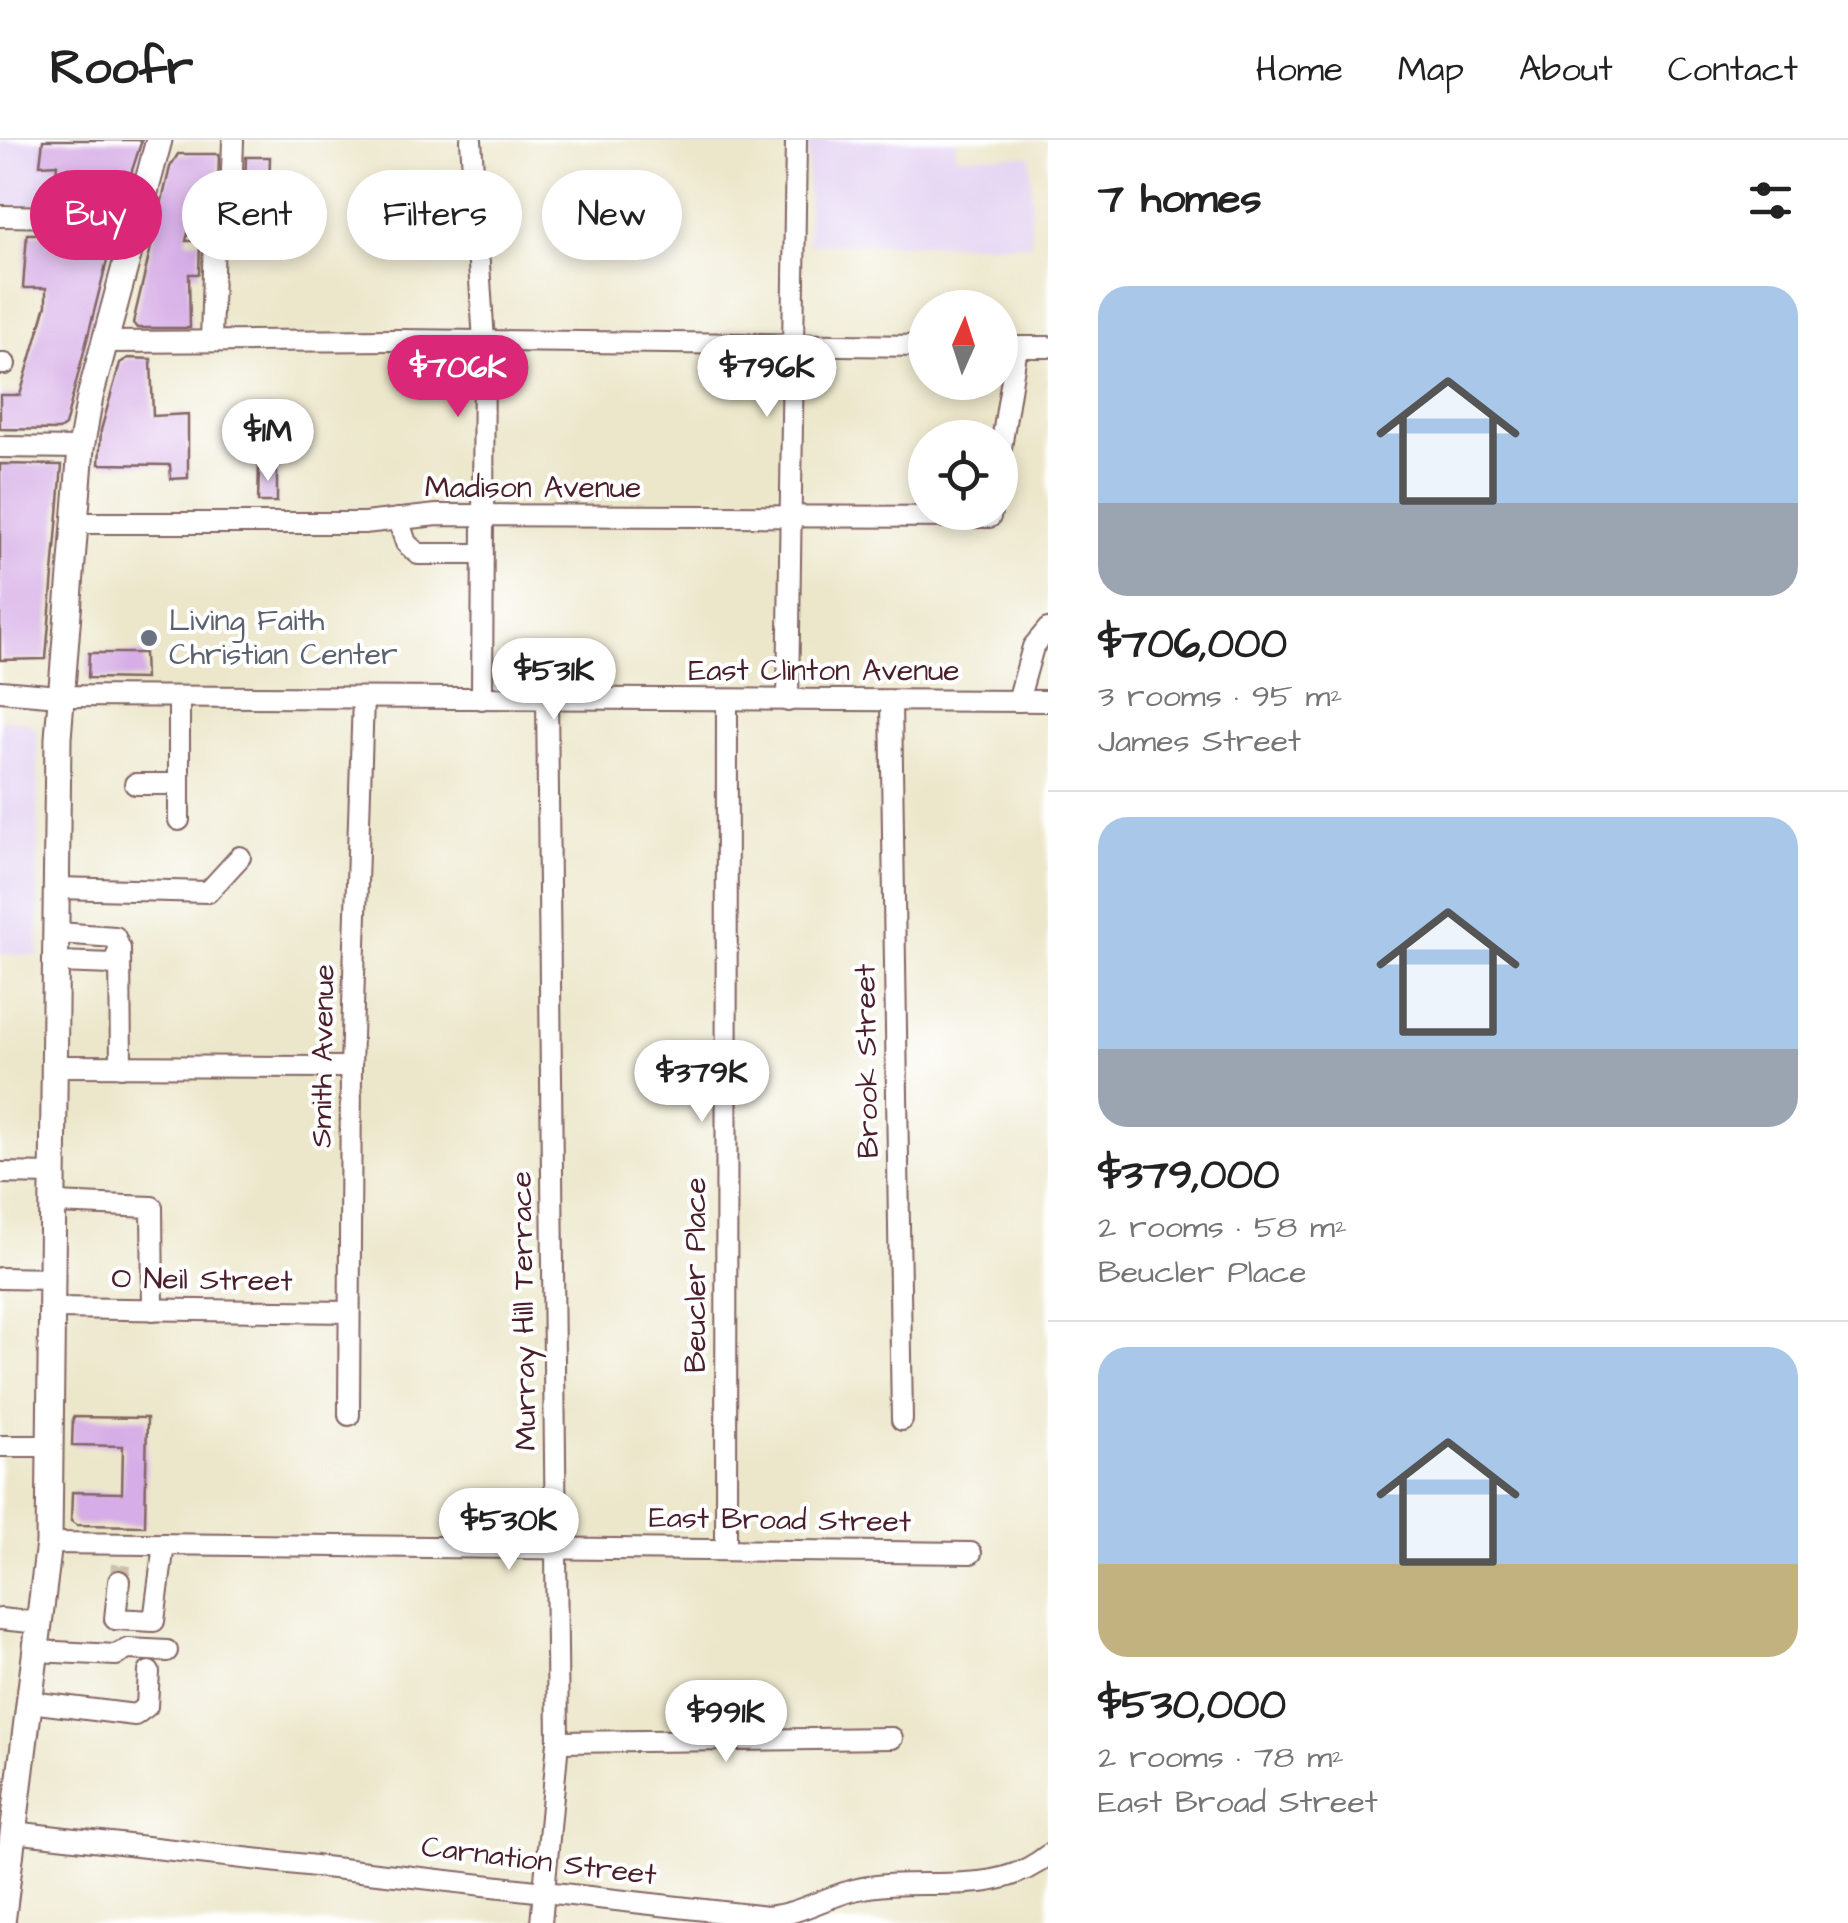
<!DOCTYPE html>
<html lang="en">
<head>
<meta charset="utf-8">
<style>
  :root { --surface:#fff; --page:#f6f6f6; --text:#222; --muted:#767676; --line:#e0e0e0; --accent:#db2777 }
  body { margin:0; font-family:"Architects Daughter",sans-serif; background:var(--page); color:var(--text); height:100vh; display:flex; flex-direction:column; font-size:38px; white-space:nowrap }
  * { box-sizing:border-box; margin:0 }
  p { font-size:32px; color:var(--muted) }
  .icon { flex:none; width:55px; height:55px; fill:none; stroke:currentColor; stroke-width:2; stroke-linecap:round; stroke-linejoin:round }
  .map { position:relative; flex:1; overflow:hidden }
  .details { display:flex; flex-direction:column; background:var(--surface); width:800px }
  .details>* { flex:none }
  .banner { position:absolute; left:30px; top:30px; width:868px; height:90px; display:flex; gap:20px }
  .needle { width:65px; rotate:3deg }
  .tools { position:absolute; left:908px; top:150px; display:grid; gap:20px }
  .tools a { display:grid; place-items:center; width:110px; height:110px; border-radius:50%; background:var(--surface); box-shadow:0 5px 15px #0003; font-size:50px }
  .price { position:absolute; translate:-50% -85px; padding:0 22px; border-radius:35px; background:#fff; color:#222; font-size:32px; line-height:65px; filter:drop-shadow(0 2px 5px #0008) }
  .price::after { content:''; position:absolute; left:50%; top:60px; width:30px; height:22px; margin-left:-15px; background:inherit; clip-path:polygon(0 0,100% 0,50% 100%) }
  .price.active { background:var(--accent); color:#fff }
  ul { padding:0; list-style:none }
  li { display:grid; align-content:center; gap:20px; height:530px; padding:0 50px }
  li+li { border-top:2px solid var(--line) }
  li span { display:grid; place-items:center; height:310px; border-radius:30px; color:#555 }
  li>.icon { margin-inline-start:auto }
  span .icon { width:180px; height:180px; fill:#fffc; stroke-width:1 }
  li b { font-size:42px }
  h2 { display:flex; justify-content:space-between; align-items:center; height:120px; padding:0 50px; font-size:42px }
  .chip { padding:0 35px; border-radius:45px; background:var(--surface); box-shadow:0 5px 15px #0003; font-size:35px; line-height:90px }
  .chip.active { background:var(--accent); color:#fff }
  header { display:flex; align-items:center; gap:60px; box-sizing:border-box; height:140px; padding:0 50px; background:var(--surface); border-bottom:2px solid var(--line) }
  header strong { font-size:48px }
  nav { display:flex; gap:55px; margin-inline-start:auto; font-size:35px }
  main { display:flex; flex:1; min-height:0 }
  .map>svg:first-child { display:block }
  .built { fill:#e3d3f2 }
  .building { fill:#d6ade6 }
  .lines { fill:none; stroke-linecap:round; stroke-linejoin:round }
  .minor-tunnel { stroke:#ccbfab; stroke-width:20; stroke-dasharray:20 10; stroke-linecap:butt }
  .minor-casing { stroke:#836563; stroke-width:24 }
  .major-casing { stroke:#836563; stroke-width:29 }
  .minor { stroke:#fff; stroke-width:20 }
  .major { stroke:#fff; stroke-width:25 }
  .worship-dot { fill:#6b7280; stroke:#fff; stroke-width:4 }
  .labels { text-anchor:middle; dominant-baseline:central; stroke-width:8; stroke-linejoin:round; paint-order:stroke }
  .street-label { font-size:30px; fill:#4a1f2b; stroke:#fff }
  .worship-label { font-size:30px; fill:#5b616d; stroke:#fff; text-anchor:start }
</style>
</head>
<body>
<header>
<strong>Roofr</strong>
<nav><a>Home</a><a>Map</a><a>About</a><a>Contact</a></nav>
</header>
<main>
<div class="map">
<svg width="1048" height="1783" viewBox="0 0 1048 1783">
  <rect width="100%" height="100%" fill="#fff"/>
  <filter id="ink" filterUnits="userSpaceOnUse"><feTurbulence type="fractalNoise" baseFrequency=".01" numOctaves="2"/><feDisplacementMap in="SourceGraphic" scale="20" xChannelSelector="R" yChannelSelector="G"/><feConvolveMatrix kernelMatrix="1 2 1 2 8 2 1 2 1" color-interpolation-filters="sRGB"/></filter>
  <filter id="wash" filterUnits="userSpaceOnUse"><feTurbulence type="fractalNoise" baseFrequency=".0048" numOctaves="4" result="noise"/><feDisplacementMap in="SourceGraphic" scale="40" xChannelSelector="R" yChannelSelector="G"/><feGaussianBlur stdDeviation="2.25" result="paint"/><feColorMatrix in="noise" values="0 0 0 0 0 0 0 0 0 0 0 0 0 0 0 0 0 1.4 0 .05"/><feComposite in="paint" operator="in"/></filter>
  <g filter="url(#wash)">
    <rect width="100%" height="100%" fill="#ece7cb"/>
    <!-- built -->
    <g class="built">
      <path d="M0,0H148L130,68L0,67Z"/>
      <path d="M808,0H956V16H1031V104H808Z"/>
      <path d="M0,579L27,582L37,591L39,816L0,814Z"/>
    </g>
    <g id="blocks">
      <!-- building -->
      <g class="building">
        <path d="M43,0H142L122,61L54,60L57,24L40,25Z"/>
        <path d="M178,14H219L218,49H199L186,101H200L199,134H189L190,188H137L133,183L170,27Z"/>
        <path d="M246,17H270L269,49H245Z"/>
        <path d="M114,93L65,286L59,290L0,289V255H20L46,165V148H23L27,94Z"/>
        <path d="M128,218L151,219L153,276L188,274V338L171,339L170,325L99,324L101,290L120,223Z"/>
        <path d="M0,324L62,325L46,519L0,520Z"/>
        <path d="M259,326H277V362H258Z"/>
        <path d="M89,513H144L145,539L88,538Z"/>
        <path d="M73,1277L147,1278L145,1386L77,1385L71,1381L72,1352L122,1353L123,1306L72,1305Z"/>
      </g>
    </g>
  </g>
  <g filter="url(#ink)">
    <use href="#blocks" fill-opacity="0" stroke="#836563" stroke-width="2.5"/>
    <g class="lines">
      <!-- minor-tunnel -->
      <path class="minor-tunnel" d="M119,1441L121,1425"/>
      <defs>
        <g id="minor">
          <path d="M471,0L484,202L482,559"/>
          <path d="M0,76L137,78"/>
          <path d="M211,201L214,96L231,60L233,0"/>
          <path d="M106,202L399,200L925,206"/>
          <path d="M1000,207H1048"/>
          <path d="M0,224H5"/>
          <path d="M0,307L81,308"/>
          <path d="M1000,314L1017,207"/>
          <path d="M398,379L406,403L418,414H482"/>
          <path d="M77,383H364L437,375L990,377L991,372"/>
          <path d="M0,551L60,556L1048,561"/>
          <path d="M788,561L796,0"/>
          <path d="M1018,561L1033,507L1048,489"/>
          <path d="M891,562L902,1280"/>
          <path d="M135,644H179"/>
          <path d="M179,680V557"/>
          <path d="M58,748L208,752L240,717"/>
          <path d="M58,793L115,797L120,809L113,824L58,822"/>
          <path d="M120,809L121,927"/>
          <path d="M57,926L351,927"/>
          <path d="M0,1033L55,1034"/>
          <path d="M55,1063L152,1067L153,1170"/>
          <path d="M0,1138L54,1139"/>
          <path d="M54,1168L349,1172"/>
          <path d="M349,1275L351,927L363,558"/>
          <path d="M0,1306H51"/>
          <path d="M49,1403L971,1413"/>
          <path d="M726,1409L727,560"/>
          <path d="M119,1441L115,1479L154,1481L164,1404"/>
          <path d="M0,1479L40,1483"/>
          <path d="M36,1511L116,1515L128,1509L167,1511"/>
          <path d="M30,1562L135,1575L147,1566L149,1532"/>
          <path d="M558,1602L892,1598"/>
          <path d="M13,1692L767,1777C799,1774 823,1758 854,1750C919,1734 992,1761 1048,1715"/>
          <path d="M541,1783L558,1602L547,558"/>
        </g>
        <path id="major" d="M2,1783L49,1403L58,598L81,308L90,257L159,0"/>
      </defs>
      <!-- minor casing -->
      <use href="#minor" class="minor-casing"/>
      <!-- major casing -->
      <use href="#major" class="major-casing"/>
      <!-- minor -->
      <use href="#minor" class="minor"/>
      <!-- major -->
      <use href="#major" class="major"/>
    </g>
  </g>
  <!-- markers -->
  <circle class="worship-dot" cx="149" cy="498" r="10"/>
  <g class="labels">
    <!-- street labels -->
    <g class="street-label">
      <text x="533" y="348">Madison Avenue</text>
      <text x="824" y="531">East Clinton Avenue</text>
      <text transform="translate(323 916) rotate(-89)">Smith Avenue</text>
      <text transform="translate(867 921) rotate(-91)">Brook Street</text>
      <text transform="translate(696 1135) rotate(-90)">Beucler Place</text>
      <text transform="translate(202 1140) rotate(1)">O Neil Street</text>
      <text transform="translate(524 1171) rotate(-91)">Murray Hill Terrace</text>
      <text transform="translate(780 1380) rotate(1)">East Broad Street</text>
      <text transform="translate(539 1721) rotate(7)">Carnation Street</text>
    </g>
    <!-- worship labels -->
    <g class="worship-label">
      <text x="169" y="481">Living Faith<tspan x="169" dy="34">Christian Center</tspan></text>
    </g>
  </g>
</svg>
<div class="tools">
<a><svg class="needle" viewBox="-14 -14 28 28"><path d="M0-13l5 13h-10z" fill="#e53935"/><path d="M0 13l5-13h-10z" fill="#767676"/></svg></a>
<a><svg class="icon" aria-label="locate" viewBox="0 0 24 24"><circle cx="12" cy="12" r="6"/><path d="M12 2v4M12 18v4M2 12h4M18 12h4"/></svg></a>
</div>
<b class="price active" style="left:458px;top:280px">$706K</b>
<b class="price" style="left:767px;top:280px">$796K</b>
<b class="price" style="left:268px;top:344px">$1M</b>
<b class="price" style="left:554px;top:583px">$531K</b>
<b class="price" style="left:702px;top:985px">$379K</b>
<b class="price" style="left:509px;top:1433px">$530K</b>
<b class="price" style="left:726px;top:1625px">$991K</b>
<div class="banner">
<a class="chip active">Buy</a>
<a class="chip">Rent</a>
<a class="chip">Filters</a>
<a class="chip">New</a>
</div>
</div>
<section class="details">
<h2>7 homes<svg class="icon" aria-label="filters" viewBox="0 0 24 24"><path d="M4 7h16M4 17h16"/><circle cx="9" cy="7" r="2"/><circle cx="15" cy="17" r="2"/></svg></h2>
<ul>
<li><span style="background:linear-gradient(#a9c7e8 70%,#9aa5b1 0)"><svg class="icon" aria-label="home" viewBox="0 0 24 24"><path d="M3 11l9-7 9 7M6 9v11h12V9"/></svg></span><div><b>$706,000</b><p>3 rooms · 95 m²</p><p>James Street</p></div></li>
<li><span style="background:linear-gradient(#a9c7e8 75%,#9aa5b1 0)"><svg class="icon" aria-label="home" viewBox="0 0 24 24"><path d="M3 11l9-7 9 7M6 9v11h12V9"/></svg></span><div><b>$379,000</b><p>2 rooms · 58 m²</p><p>Beucler Place</p></div></li>
<li><span style="background:linear-gradient(#a9c7e8 70%,#c2b280 0)"><svg class="icon" aria-label="home" viewBox="0 0 24 24"><path d="M3 11l9-7 9 7M6 9v11h12V9"/></svg></span><div><b>$530,000</b><p>2 rooms · 78 m²</p><p>East Broad Street</p></div></li>
</ul>
</section>
</main>
</body>
</html>
